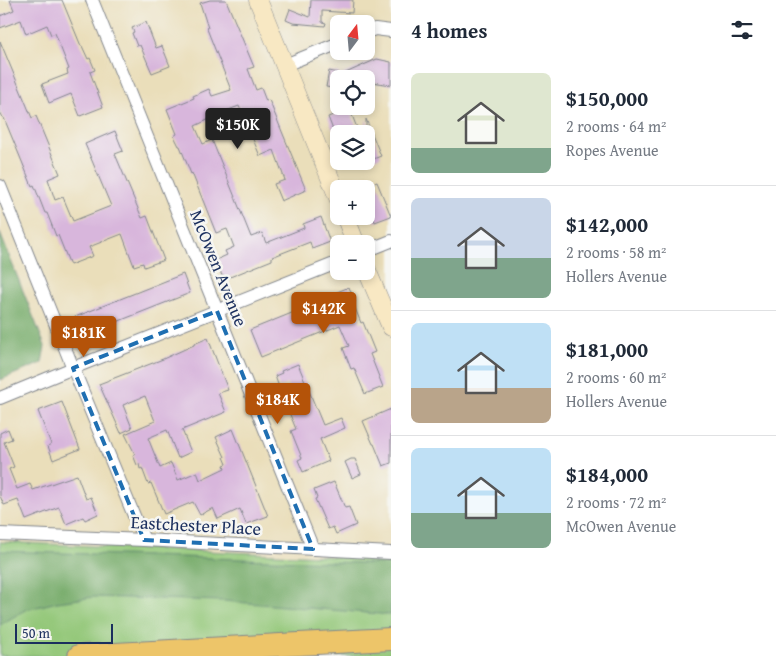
<!DOCTYPE html>
<html lang="en">
<head>
<meta charset="utf-8">
<style>
  :root { --surface:#fff; --page:#f6f6f7; --text:#1f2937; --muted:#747a83; --line:#e0e1e3; --accent:#b45309 }
  body { margin:0; font-family:"Gentium Book Plus",serif; background:var(--page); color:var(--text); height:100vh; display:flex; flex-direction:column; font-size:19px; white-space:nowrap }
  * { box-sizing:border-box; margin:0 }
  p { font-size:16px; color:var(--muted) }
  .icon { flex:none; width:28px; height:28px; fill:none; stroke:currentColor; stroke-width:2; stroke-linecap:round; stroke-linejoin:round }
  .map { position:relative; flex:1; overflow:hidden }
  .panel { display:flex; flex-direction:column; background:var(--surface); width:385px }
  .panel>* { flex:none }
  .needle { width:32px; rotate:16deg }
  .controls { position:absolute; left:330px; top:15px; display:grid; gap:10px }
  .controls a { display:grid; place-items:center; width:45px; height:45px; border-radius:8px; background:var(--surface); box-shadow:0 2px 8px #0003; font-size:25px }
  .scale { position:absolute; left:15px; bottom:12px; width:98px; box-sizing:border-box; padding-left:5px; border:2px solid #1b2f5e; border-top:0; font-size:14px; line-height:18px; white-space:nowrap; color:#1b2f5e; -webkit-text-stroke:4px #f6f6f2; paint-order:stroke }
  .price { position:absolute; translate:-50% -42px; padding:0 11px; border-radius:5px; background:var(--accent); color:#fff; font-size:16px; line-height:32px; filter:drop-shadow(0 1px 2px #0008) }
  .price::after { content:''; position:absolute; left:50%; top:30px; width:15px; height:11px; margin-left:-8px; background:inherit; clip-path:polygon(0 0,100% 0,50% 100%) }
  .price.current { background:#222; color:#fff }
  ul { padding:0; list-style:none }
  li { display:flex; align-items:center; gap:15px; height:125px; padding:0 20px }
  li+li { border-top:1px solid var(--line) }
  li span { display:grid; place-items:center; flex:none; width:140px; height:100px; border-radius:8px; color:#555 }
  li>.icon { margin-inline-start:auto }
  span .icon { width:60px; height:60px; fill:#fffc; stroke-width:1 }
  li b { font-size:21px }
  h2 { display:flex; justify-content:space-between; align-items:center; height:60px; padding:0 20px; font-size:21px }
  main { display:flex; flex:1; min-height:0 }
  .map>svg:first-child { display:block }
  .green { fill:#94c87a; stroke:#587c6c }
  .forest { fill:#77ac6a; stroke:#496e64 }
  .building { fill:#d8b6dc }
  .lines { fill:none; stroke-linecap:round; stroke-linejoin:round }
  .street-casing { stroke:#82868c; stroke-width:14 }
  .secondary-casing { stroke:#82868c; stroke-width:19 }
  .highway-casing { stroke:#82868c; stroke-width:24 }
  .street { stroke:#fff; stroke-width:12 }
  .secondary { stroke:#f8e8c3; stroke-width:18 }
  .highway { stroke:#edc569; stroke-width:22 }
  .marked { fill:none; stroke:#1f6fb2; stroke-width:4; stroke-dasharray:10 6; stroke-linejoin:round }
  .labels { text-anchor:middle; dominant-baseline:central; stroke-width:5; stroke-linejoin:round; paint-order:stroke }
  .street-label { font-size:18px; fill:#1b2f5e; stroke:#f6f6f2 }
</style>
</head>
<body>
<main>
<div class="map">
<svg width="391" height="656" viewBox="0 0 391 656">
  <rect width="100%" height="100%" fill="#f6f6f2"/>
  <filter id="ink" filterUnits="userSpaceOnUse"><feTurbulence type="fractalNoise" baseFrequency=".02" numOctaves="2"/><feDisplacementMap in="SourceGraphic" scale="10" xChannelSelector="R" yChannelSelector="G"/><feConvolveMatrix kernelMatrix="1 2 1 2 8 2 1 2 1" color-interpolation-filters="sRGB"/></filter>
  <filter id="wash" filterUnits="userSpaceOnUse"><feTurbulence type="fractalNoise" baseFrequency=".0096" numOctaves="4" result="noise"/><feDisplacementMap in="SourceGraphic" scale="20" xChannelSelector="R" yChannelSelector="G"/><feGaussianBlur stdDeviation="1.12" result="paint"/><feColorMatrix in="noise" values="0 0 0 0 0 0 0 0 0 0 0 0 0 0 0 0 0 1.4 0 .05"/><feComposite in="paint" operator="in"/></filter>
  <g filter="url(#wash)">
    <rect width="100%" height="100%" fill="#eadeba"/>
    <!-- green -->
    <path class="green" d="M0,542L391,559V656H0Z"/>
    <!-- forest -->
    <g class="forest">
      <path d="M0,233L45,346L42,363L0,380Z"/>
      <path d="M0,551L391,564V615L224,601L94,597L57,602L25,610L0,625Z"/>
    </g>
    <g id="blocks">
      <!-- building -->
      <g class="building">
        <path d="M10,0H62L81,46H82L88,59L90,58L95,70L90,72L103,107L80,116L71,94L49,103L42,84L68,74L67,70L69,69L55,33L51,35L47,25L26,34L21,20L0,28V16L14,10Z"/>
        <path d="M210,0H226L254,67L248,69L256,90L261,88L266,101L269,100L306,190L281,201L274,184L285,180L274,150L260,156L239,106L218,114V115L195,126L203,144L212,140L251,237L262,233L266,243L304,228L303,224L321,217L330,242L312,249L310,242L272,257V260L225,279L224,276H222L216,260L227,255L225,251L234,247L227,229L216,233L192,173L191,174L180,146H179L174,136L177,134L167,109L194,98L193,96L209,89L212,96L231,90L207,29L208,28L200,3Z"/>
        <path d="M311,0H353L352,13L322,11V22L326,23L325,26L293,23L286,20L290,9L310,17Z"/>
        <path d="M146,22L156,48L162,46L170,66L152,73L140,45L137,46L132,33L134,32L132,28Z"/>
        <path d="M0,41L32,118L36,116L60,174L48,179L55,200L63,197L73,221L111,206L85,144L115,131L123,151L115,154L142,218L147,216L164,260L144,267L143,263L134,266L122,234L89,247L93,256L70,265L58,235L56,236L47,213H45L34,185L32,186L4,118H3L0,111Z"/>
        <path d="M377,59L391,62V85L372,82L366,85V79H339V89L326,87L329,71L339,73V76Z"/>
        <path d="M346,110H350L357,128L343,134H340L338,128L333,130L328,117Z"/>
        <path d="M366,119L381,156L366,162Z"/>
        <path d="M377,182L391,216L375,222L366,199V186Z"/>
        <path d="M183,274L190,293L81,336L75,321V317Z"/>
        <path d="M349,287L355,302L353,303L361,323L363,322L375,352L370,354L383,387L365,394L354,368L351,369L343,348L349,346L340,325L261,357L250,330L336,295L335,293Z"/>
        <path d="M208,338L228,390L218,393L226,412L182,430L191,452L178,458L167,430L148,438L160,468L171,463L178,480L197,472L200,480L225,468L224,465L227,464L224,457H225L216,437L233,429L268,516L246,524L240,509L218,519L213,508L200,515L193,502L164,514L151,483L148,484L142,468L140,469L139,464L137,465L133,455L135,454L125,434L155,421L145,396L123,405L132,428L121,433L99,384L163,359L194,345V344Z"/>
        <path d="M298,364L323,425L341,418L345,428L320,439L329,461L303,472L298,460L302,458L291,431L296,429L286,405L294,402L287,384L279,387L275,376L282,373L281,371Z"/>
        <path d="M62,402L80,449L53,460L48,446L51,444L38,411Z"/>
        <path d="M391,409V463L383,466L374,444H373L363,421Z"/>
        <path d="M8,429L12,439L4,442L14,467L9,469L17,489L30,484L33,490L77,475L86,499L91,497L98,514L85,520L83,517L66,524L59,507L26,520L18,500L4,505L0,496V433Z"/>
        <path d="M351,459H355L361,474L352,478L345,462Z"/>
        <path d="M334,482L345,508L349,507L356,525L336,534L333,527L328,529L315,499L317,498L314,490Z"/>
      </g>
    </g>
  </g>
  <g filter="url(#ink)">
    <use href="#blocks" fill-opacity="0" stroke="#82868c" stroke-width="1"/>
    <g class="lines">
      <defs>
        <g id="street">
          <path d="M92,0L313,549"/>
          <path d="M366,32L375,29L391,31"/>
          <path d="M285,65L339,43"/>
          <path d="M0,186L73,368L144,540"/>
          <path d="M366,251L391,241"/>
          <path d="M0,398L73,368L339,262"/>
          <path d="M0,534L144,540L391,553"/>
        </g>
        <g id="secondary">
          <path d="M258,0L339,200"/>
          <path d="M345,216L356,244"/>
          <path d="M366,268L391,327"/>
        </g>
        <path id="highway" d="M79,656L391,639"/>
      </defs>
      <!-- street casing -->
      <use href="#street" class="street-casing"/>
      <!-- secondary casing -->
      <use href="#secondary" class="secondary-casing"/>
      <!-- highway casing -->
      <use href="#highway" class="highway-casing"/>
      <!-- street -->
      <use href="#street" class="street"/>
      <!-- secondary -->
      <use href="#secondary" class="secondary"/>
      <!-- highway -->
      <use href="#highway" class="highway"/>
    </g>
  </g>
  <!-- marked area -->
  <path class="marked" d="M217,311L313,549L144,540L73,368Z"/>
  <g class="labels">
    <!-- street labels -->
    <g class="street-label">
      <text transform="translate(219 268) rotate(68)">McOwen Avenue</text>
      <text transform="translate(196 525) rotate(3)">Eastchester Place</text>
    </g>
  </g>
</svg>
<div class="controls">
<a><svg class="needle" viewBox="-14 -14 28 28"><path d="M0-13l5 13h-10z" fill="#e53935"/><path d="M0 13l5-13h-10z" fill="#747a83"/></svg></a>
<a><svg class="icon" aria-label="locate" viewBox="0 0 24 24"><circle cx="12" cy="12" r="6"/><path d="M12 2v4M12 18v4M2 12h4M18 12h4"/></svg></a>
<a><svg class="icon" aria-label="layers" viewBox="0 0 24 24"><path d="M12 4l9 5-9 5-9-5zM3 14l9 5 9-5"/></svg></a>
<a>+</a>
<a>−</a>
</div>
<div class="scale">50 m</div>
<b class="price current" style="left:238px;top:150px">$150K</b>
<b class="price" style="left:324px;top:334px">$142K</b>
<b class="price" style="left:84px;top:358px">$181K</b>
<b class="price" style="left:278px;top:425px">$184K</b>
</div>
<section class="panel">
<h2>4 homes<svg class="icon" aria-label="filters" viewBox="0 0 24 24"><path d="M4 7h16M4 17h16"/><circle cx="9" cy="7" r="2"/><circle cx="15" cy="17" r="2"/></svg></h2>
<ul>
<li><span style="background:linear-gradient(#dfe7d0 75%,#7fa58c 0)"><svg class="icon" aria-label="home" viewBox="0 0 24 24"><path d="M3 11l9-7 9 7M6 9v11h12V9"/></svg></span><div><b>$150,000</b><p>2 rooms · 64 m²</p><p>Ropes Avenue</p></div></li>
<li><span style="background:linear-gradient(#c9d6e8 60%,#7fa58c 0)"><svg class="icon" aria-label="home" viewBox="0 0 24 24"><path d="M3 11l9-7 9 7M6 9v11h12V9"/></svg></span><div><b>$142,000</b><p>2 rooms · 58 m²</p><p>Hollers Avenue</p></div></li>
<li><span style="background:linear-gradient(#bfe0f5 65%,#b9a48a 0)"><svg class="icon" aria-label="home" viewBox="0 0 24 24"><path d="M3 11l9-7 9 7M6 9v11h12V9"/></svg></span><div><b>$181,000</b><p>2 rooms · 60 m²</p><p>Hollers Avenue</p></div></li>
<li><span style="background:linear-gradient(#bfe0f5 65%,#7fa58c 0)"><svg class="icon" aria-label="home" viewBox="0 0 24 24"><path d="M3 11l9-7 9 7M6 9v11h12V9"/></svg></span><div><b>$184,000</b><p>2 rooms · 72 m²</p><p>McOwen Avenue</p></div></li>
</ul>
</section>
</main>
</body>
</html>
